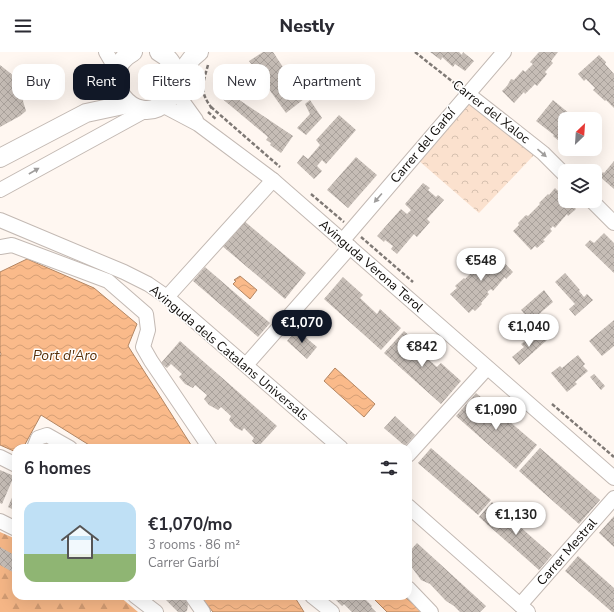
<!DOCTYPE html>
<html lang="en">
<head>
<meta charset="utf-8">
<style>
  :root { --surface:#fff; --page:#f2f2f3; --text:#2b2b33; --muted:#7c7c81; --line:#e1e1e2; --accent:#111827 }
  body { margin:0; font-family:"Nunito Sans",sans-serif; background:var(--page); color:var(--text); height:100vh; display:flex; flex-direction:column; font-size:15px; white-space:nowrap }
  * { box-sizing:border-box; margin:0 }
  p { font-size:13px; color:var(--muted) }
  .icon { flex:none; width:22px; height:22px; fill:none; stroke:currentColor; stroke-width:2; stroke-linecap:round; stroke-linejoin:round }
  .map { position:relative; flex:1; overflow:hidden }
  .details { position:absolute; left:12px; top:392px; width:400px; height:156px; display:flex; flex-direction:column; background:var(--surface); border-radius:12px; box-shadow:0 4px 16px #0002 }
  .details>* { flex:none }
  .banner { position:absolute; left:12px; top:12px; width:400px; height:36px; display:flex; gap:8px }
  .needle { width:26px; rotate:25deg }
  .controls { position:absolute; left:558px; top:60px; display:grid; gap:8px }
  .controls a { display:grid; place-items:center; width:44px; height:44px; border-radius:8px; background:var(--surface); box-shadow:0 4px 16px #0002; font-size:20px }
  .price { position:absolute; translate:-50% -34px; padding:0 9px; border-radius:14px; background:#fff; color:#222; font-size:13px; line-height:26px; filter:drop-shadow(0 1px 2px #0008) }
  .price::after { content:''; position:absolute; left:50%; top:24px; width:12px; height:9px; margin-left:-6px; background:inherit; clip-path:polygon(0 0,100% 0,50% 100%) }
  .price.selected { background:var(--accent); color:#fff }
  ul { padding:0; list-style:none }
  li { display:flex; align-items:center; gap:12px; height:100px; padding:0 12px }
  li+li { border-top:1px solid var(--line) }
  li span { display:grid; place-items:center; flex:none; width:112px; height:80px; border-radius:12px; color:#555 }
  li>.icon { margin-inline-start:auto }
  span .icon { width:48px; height:48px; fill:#fffc; stroke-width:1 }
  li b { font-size:17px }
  h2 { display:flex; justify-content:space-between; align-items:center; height:48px; padding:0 12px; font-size:17px }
  .pill { padding:0 14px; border-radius:12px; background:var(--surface); box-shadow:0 4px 16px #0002; font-size:14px; line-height:36px }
  .pill.selected { background:var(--accent); color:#fff }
  header { display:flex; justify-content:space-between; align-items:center; height:52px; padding:0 12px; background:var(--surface); font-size:18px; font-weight:800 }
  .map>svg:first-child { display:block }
  .forest { fill:url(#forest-firs) }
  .park { fill:url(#park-crowns) }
  .water { fill:url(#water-waves); stroke:#b38663 }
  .building { fill:url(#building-cross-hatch) }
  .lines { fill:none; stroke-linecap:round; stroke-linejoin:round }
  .minor-casing { stroke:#c3b9b3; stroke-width:16 }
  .major-casing { stroke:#c3b9b3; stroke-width:20 }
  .path { stroke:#7f7975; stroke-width:2.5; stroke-dasharray:4 2; stroke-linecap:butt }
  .minor { stroke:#fff; stroke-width:14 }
  .major { stroke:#fff; stroke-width:18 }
  .oneway { fill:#9f9d9c }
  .labels { text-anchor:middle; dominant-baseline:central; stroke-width:3; stroke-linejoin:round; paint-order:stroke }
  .street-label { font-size:13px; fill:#0e0b08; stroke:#fff }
  .water-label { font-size:14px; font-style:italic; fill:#58300a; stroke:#fff }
</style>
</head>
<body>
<header><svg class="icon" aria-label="menu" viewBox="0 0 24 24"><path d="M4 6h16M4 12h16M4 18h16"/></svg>Nestly<svg class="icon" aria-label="search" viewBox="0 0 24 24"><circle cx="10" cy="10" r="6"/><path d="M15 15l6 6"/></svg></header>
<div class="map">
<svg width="614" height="560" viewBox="0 0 614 560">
  <defs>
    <pattern id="forest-firs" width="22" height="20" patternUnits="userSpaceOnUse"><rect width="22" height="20" fill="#f5b686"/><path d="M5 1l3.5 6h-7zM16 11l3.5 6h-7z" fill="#d19b72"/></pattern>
    <pattern id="park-crowns" width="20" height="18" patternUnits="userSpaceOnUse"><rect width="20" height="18" fill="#fbe1ce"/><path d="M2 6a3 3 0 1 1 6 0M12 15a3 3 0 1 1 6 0" fill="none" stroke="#d6c0af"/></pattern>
    <pattern id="water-waves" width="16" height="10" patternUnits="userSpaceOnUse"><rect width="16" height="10" fill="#faba8a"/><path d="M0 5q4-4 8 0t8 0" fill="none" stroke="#d59f76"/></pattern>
    <pattern id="building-cross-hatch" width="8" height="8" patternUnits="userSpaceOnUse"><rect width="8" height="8" fill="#c6bdb6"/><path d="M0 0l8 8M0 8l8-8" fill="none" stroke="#a9a19b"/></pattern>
  </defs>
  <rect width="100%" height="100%" fill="#fff7f1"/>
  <!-- forest -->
  <path class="forest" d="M0,480L16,487V544H119L138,560H0Z"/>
  <!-- park -->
  <path class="park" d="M468,49L535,102L479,161L418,108Z"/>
  <!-- water -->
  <g class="water">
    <path d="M27,207L94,236L137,272L128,294L193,396H94L41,363L23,396H16V400L0,393V305L1,302L0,299V220Z"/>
    <path d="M240,224L257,238L250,247L233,232L236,229L234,228Z"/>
    <path d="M335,316L375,352L364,365L324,329Z"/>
    <path d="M200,544H294L304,560H213Z"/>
    <path d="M371,544H404L422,560H387Z"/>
  </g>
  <!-- building -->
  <g class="building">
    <path d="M263,0H273L304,47L286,61L249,9Z"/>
    <path d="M430,0H459L462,3L463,0L474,9L465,19L455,12L453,15L442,5L441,8Z"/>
    <path d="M539,0H558L551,9L553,11L545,20L547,22L537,34L535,32L525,42L524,40L514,51L502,39L507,34L511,27L514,28L523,18L525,20L533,12L530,10Z"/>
    <path d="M599,3L606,10L605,12L614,22V56L606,48L605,49L593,38L595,36L586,27L584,29L578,22Z"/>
    <path d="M0,13L19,28L18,31L26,36L23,49L26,59L20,64L0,75Z"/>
    <path d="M220,37H223L293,84L281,101L270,93L271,91L266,88L268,85L219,44L217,39Z"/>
    <path d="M310,48L322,66L306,83L297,76L310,62L305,52Z"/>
    <path d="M553,48L576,67H565V82L559,89L553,84L554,83L536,69Z"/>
    <path d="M339,63L356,78L326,112L322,108L317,114L322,119L314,127L297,111L303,103L308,107L320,93L316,88Z"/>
    <path d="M356,105L377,123L348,156L327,138Z"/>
    <path d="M614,109V137L599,124L603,120L604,121Z"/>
    <path d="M423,131L430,136L428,138L436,145L438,143L444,148L427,167L430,170L417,185L414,182L397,202L391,197L393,194L385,188L384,190L377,184L401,157L407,162L411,158L405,152Z"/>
    <path d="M555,136L565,146V149H568L576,157L568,164L567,162L555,176L553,174L550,177L552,179L543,188L545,189L537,196L535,194L531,198L513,179L519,173L518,171L526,163L528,164L540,152L539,151L548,142L549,143Z"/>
    <path d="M243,168L306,221L285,247L221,193Z"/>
    <path d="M604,181L614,191V221L585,193L590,188L594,191Z"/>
    <path d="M493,199L513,220L506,227L505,225L493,239L491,237L487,240L489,242L481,251L482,252L475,259L473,257L469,261L450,242L457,236L455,234L464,226L465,227L477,215L476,214Z"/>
    <path d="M205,215L270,271L258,285L193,229Z"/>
    <path d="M565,221L580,238L579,239L584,245L587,242L593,248L575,264L569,257L575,252L555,230Z"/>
    <path d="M343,225L363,243L360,246L377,262L380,257L401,276L381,298L324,247Z"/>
    <path d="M544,238L553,250L531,269L521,258Z"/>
    <path d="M614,268V294L602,304L589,289Z"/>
    <path d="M297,278L317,295L307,307L287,289Z"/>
    <path d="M404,279L423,296L420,300L437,315L441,311L461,329L441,352L384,301Z"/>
    <path d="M541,281L547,288L519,313L512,305L524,295L521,292L529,286L531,289Z"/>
    <path d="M180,289L277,374L258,395L252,389L254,386L244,376L242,379L235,375L229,368L231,364L221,355L218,358L209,353L204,347L207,343L195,333L193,336L185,332L179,325L182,322L171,312L167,316L161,311Z"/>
    <path d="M578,303L585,312L583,314L588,319L575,330L577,332L567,340L551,321L560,314L562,316Z"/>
    <path d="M594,322L605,334L601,338L590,325Z"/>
    <path d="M476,341L537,393L516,417L456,364Z"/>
    <path d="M395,364L415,383L405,394L384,376Z"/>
    <path d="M431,396L491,448L478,463L418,411Z"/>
    <path d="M540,396L600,448L579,472L519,419Z"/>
    <path d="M0,418L14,424L2,452L0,451Z"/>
    <path d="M16,436V459L8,455Z"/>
    <path d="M492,450L552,503L539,518L479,465Z"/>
    <path d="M614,464V495L599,481Z"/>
    <path d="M417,491L486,554L480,560H460L454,554L446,549L430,532L421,528L408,510V501Z"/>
    <path d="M0,495L16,504V522L0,513Z"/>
    <path d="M578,504L614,536V560H612L565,519Z"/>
    <path d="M162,544H184L188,552L187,559L185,560H178Z"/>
    <path d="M336,544H362L372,554L371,555L376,560H352L344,552L342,554L334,546Z"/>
  </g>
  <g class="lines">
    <defs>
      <g id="minor">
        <path d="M106,0L117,19"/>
        <path d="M175,35L183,50L196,68"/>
        <path d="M468,42L543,101L565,123"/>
        <path d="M162,53L198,72L273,128L614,426"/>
        <path d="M0,138L148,57"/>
        <path d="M592,149L614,171"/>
        <path d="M0,168L124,220L148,232L167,245L341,396"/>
        <path d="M343,188L504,0"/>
        <path d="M0,195L12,193L108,229L146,262L148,278L143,295L151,309L210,396"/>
        <path d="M167,245L273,128"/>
        <path d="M246,313L350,195"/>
        <path d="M34,396L38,386L47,383L70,396"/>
        <path d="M408,403L487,316"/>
        <path d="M0,405L16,413"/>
        <path d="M408,454L528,560"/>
        <path d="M0,469L16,477"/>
        <path d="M408,536L431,560"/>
        <path d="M135,544L156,560"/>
        <path d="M192,544L203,560"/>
        <path d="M312,544L332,560"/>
        <path d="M520,553L614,446"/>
      </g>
      <g id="major">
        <path d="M133,0C91,23 135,80 167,49C173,43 177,35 176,27C176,15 169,5 159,0"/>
        <path d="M177,26L192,6L199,0"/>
        <path d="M0,106L86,61L128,52"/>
      </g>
    </defs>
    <!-- minor casing -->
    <use href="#minor" class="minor-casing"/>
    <!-- major casing -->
    <use href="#major" class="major-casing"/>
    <!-- path -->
    <g class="path">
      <path d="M415,0L458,34"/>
      <path d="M208,13C203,31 199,39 211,55L210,56"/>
      <path d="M211,55L280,115"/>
      <path d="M208,60L216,67"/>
      <path d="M311,142L344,170"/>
      <path d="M361,185L413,230"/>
      <path d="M552,352L614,405"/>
    </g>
    <!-- minor -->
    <use href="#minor" class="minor"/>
    <!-- major -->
    <use href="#major" class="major"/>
  </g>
  <!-- one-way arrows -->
  <defs><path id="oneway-solid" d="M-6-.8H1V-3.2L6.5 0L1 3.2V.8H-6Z"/></defs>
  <g class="oneway">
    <use href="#oneway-solid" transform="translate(542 101) rotate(41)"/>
    <use href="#oneway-solid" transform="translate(34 119) rotate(-30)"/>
    <use href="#oneway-solid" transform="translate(378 146) rotate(131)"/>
  </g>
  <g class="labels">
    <!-- street labels -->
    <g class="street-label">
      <text transform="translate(491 60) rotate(38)">Carrer del Xaloc</text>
      <text transform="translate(423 94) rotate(-50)">Carrer del Garbí</text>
      <text transform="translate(371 214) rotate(41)">Avinguda Verona Terol</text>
      <text transform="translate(229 301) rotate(40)">Avinguda dels Catalans Universals</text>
      <text transform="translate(567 500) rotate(-49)">Carrer Mestral</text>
    </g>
    <!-- water labels -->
    <g class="water-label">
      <text x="65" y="303">Port d'Aro</text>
    </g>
  </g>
</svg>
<div class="controls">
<a><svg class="needle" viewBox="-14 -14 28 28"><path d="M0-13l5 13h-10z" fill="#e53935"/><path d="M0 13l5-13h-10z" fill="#7c7c81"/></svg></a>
<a><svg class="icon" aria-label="layers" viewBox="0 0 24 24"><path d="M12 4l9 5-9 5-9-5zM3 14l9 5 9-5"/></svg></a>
</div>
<b class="price" style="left:481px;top:230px">€548</b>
<b class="price selected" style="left:302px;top:292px">€1,070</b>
<b class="price" style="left:529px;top:296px">€1,040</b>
<b class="price" style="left:422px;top:316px">€842</b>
<b class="price" style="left:496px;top:379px">€1,090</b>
<b class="price" style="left:516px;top:484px">€1,130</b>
<div class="banner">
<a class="pill">Buy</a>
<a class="pill selected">Rent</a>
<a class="pill">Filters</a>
<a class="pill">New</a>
<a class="pill">Apartment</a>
</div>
<section class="details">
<h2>6 homes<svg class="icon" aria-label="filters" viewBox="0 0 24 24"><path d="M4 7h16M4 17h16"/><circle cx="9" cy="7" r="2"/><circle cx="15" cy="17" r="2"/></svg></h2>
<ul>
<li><span style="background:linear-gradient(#bfe0f5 65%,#8fb573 0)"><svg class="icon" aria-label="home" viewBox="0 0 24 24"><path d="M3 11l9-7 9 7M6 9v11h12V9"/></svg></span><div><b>€1,070/mo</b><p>3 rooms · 86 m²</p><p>Carrer Garbí</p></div></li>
</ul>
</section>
</div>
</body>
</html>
